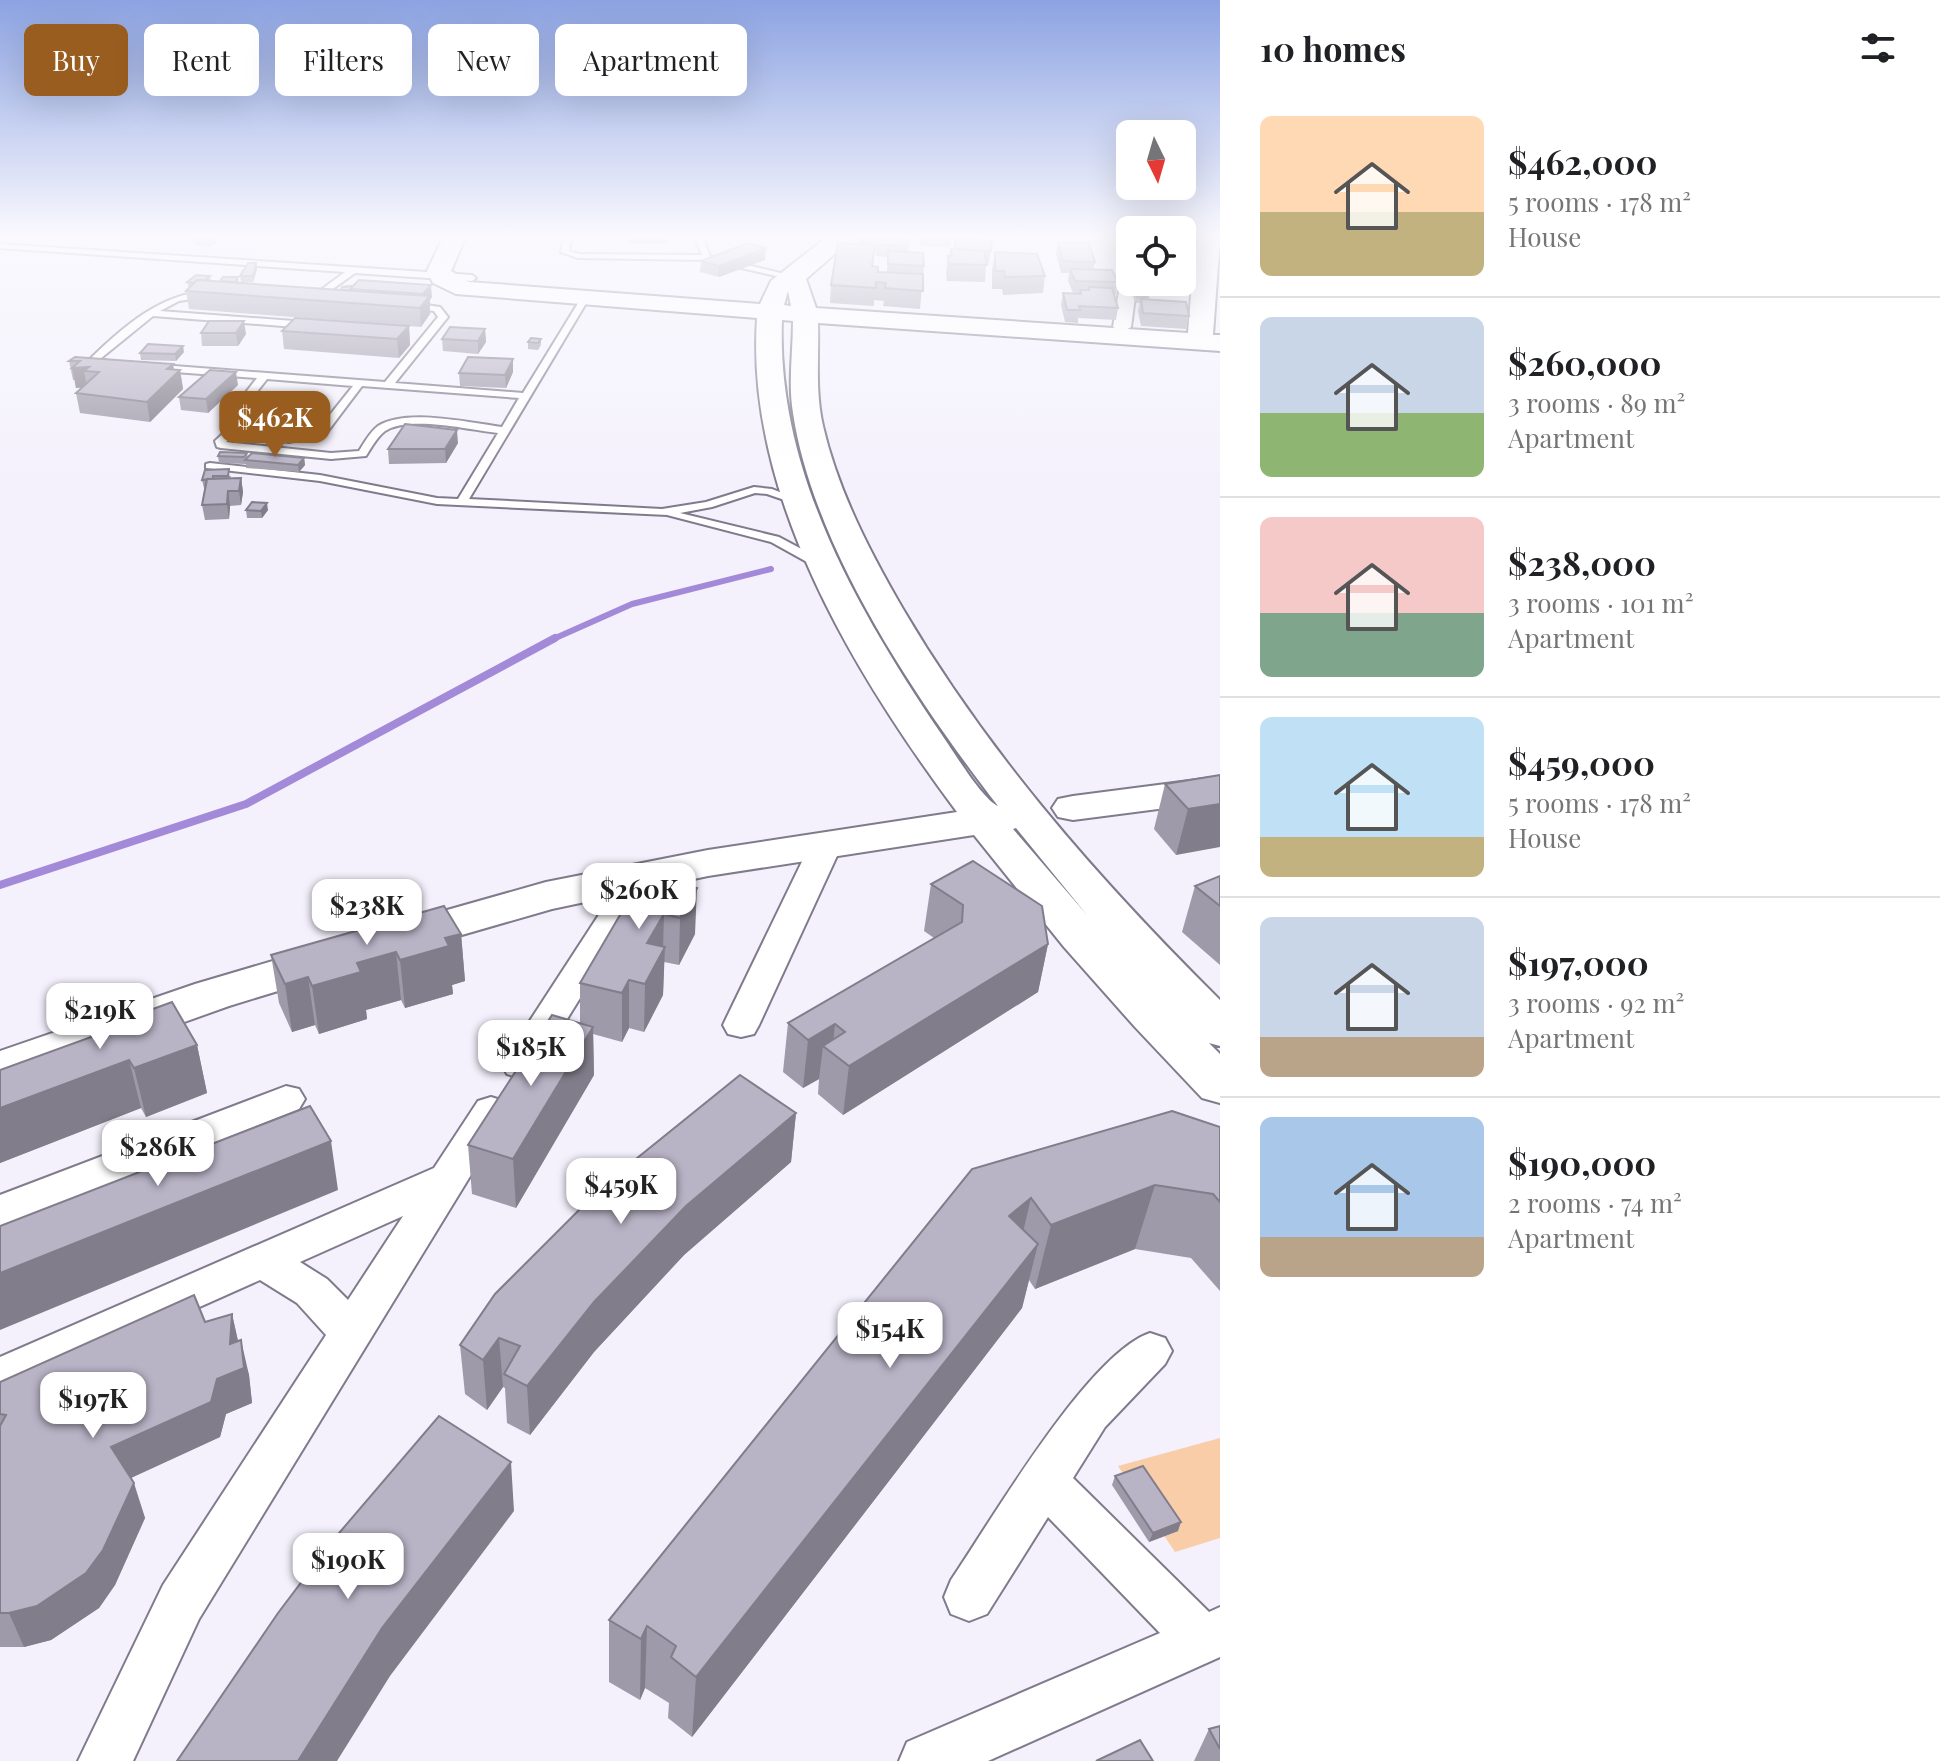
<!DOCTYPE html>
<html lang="en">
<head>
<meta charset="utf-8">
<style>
  :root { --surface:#fff; --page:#f6f6f6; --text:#202124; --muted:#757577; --line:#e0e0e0; --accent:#995d1f }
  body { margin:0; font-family:"Playfair Display",serif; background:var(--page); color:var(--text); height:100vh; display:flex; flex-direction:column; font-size:30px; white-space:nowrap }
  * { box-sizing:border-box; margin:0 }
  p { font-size:26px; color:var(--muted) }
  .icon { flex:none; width:44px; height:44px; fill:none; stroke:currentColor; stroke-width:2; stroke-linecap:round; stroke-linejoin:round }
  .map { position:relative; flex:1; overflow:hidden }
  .drawer { display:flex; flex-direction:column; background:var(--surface); width:720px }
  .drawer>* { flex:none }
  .top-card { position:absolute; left:24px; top:24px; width:760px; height:72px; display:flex; gap:16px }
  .needle { width:52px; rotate:175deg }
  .fabs { position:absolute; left:1116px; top:120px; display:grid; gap:16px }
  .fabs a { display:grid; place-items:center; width:80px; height:80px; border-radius:12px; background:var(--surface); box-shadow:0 8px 32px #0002; font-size:40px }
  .price { position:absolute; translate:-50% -68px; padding:0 18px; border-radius:16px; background:#fff; color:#222; font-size:26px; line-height:52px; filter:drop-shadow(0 2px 4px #0008) }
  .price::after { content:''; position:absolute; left:50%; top:48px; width:24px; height:18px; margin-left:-12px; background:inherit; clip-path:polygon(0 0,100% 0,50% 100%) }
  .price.selected { background:var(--accent); color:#fff }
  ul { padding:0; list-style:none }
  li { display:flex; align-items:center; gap:24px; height:200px; padding:0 40px }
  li+li { border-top:2px solid var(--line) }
  li span { display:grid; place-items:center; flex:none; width:224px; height:160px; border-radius:12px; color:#555 }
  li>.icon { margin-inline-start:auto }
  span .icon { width:96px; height:96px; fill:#fffc; stroke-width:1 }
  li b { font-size:34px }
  h2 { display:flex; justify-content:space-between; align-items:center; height:96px; padding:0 40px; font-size:34px }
  .pill { padding:0 28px; border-radius:12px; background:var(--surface); box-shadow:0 8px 32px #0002; font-size:28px; line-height:72px }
  .pill.selected { background:var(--accent); color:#fff }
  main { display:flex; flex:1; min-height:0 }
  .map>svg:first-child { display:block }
  .built { fill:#ece5ff }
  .green { fill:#f9cda7 }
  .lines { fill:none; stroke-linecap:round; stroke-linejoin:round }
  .stream-far1 { stroke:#a38ad8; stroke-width:6 }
  .stream { stroke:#a38ad8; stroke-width:8 }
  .lane-casing { stroke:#807b8c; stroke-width:4 }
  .street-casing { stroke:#807b8c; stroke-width:4 }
  .secondary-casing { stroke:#807b8c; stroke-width:4 }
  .lane { fill:#fff; fill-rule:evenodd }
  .street { fill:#fff; fill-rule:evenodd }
  .secondary { fill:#fff; fill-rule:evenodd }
  .wall { fill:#9e9aa9; fill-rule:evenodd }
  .shaded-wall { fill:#817d8a }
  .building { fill:#b8b3c5; stroke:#817d8a; stroke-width:2 }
</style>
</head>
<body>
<main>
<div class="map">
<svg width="1220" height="1761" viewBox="0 0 1220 1761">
  <rect width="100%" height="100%" fill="#f4f1fc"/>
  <!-- built -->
  <path class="built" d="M15,236H264L268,249L240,256L24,242Z"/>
  <!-- green -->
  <path class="green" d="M1220,1438V1538L1175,1552L1118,1466Z"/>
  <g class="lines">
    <!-- stream-far1 -->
    <path class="stream-far1" d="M551,640L632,604L771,569"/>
    <!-- stream -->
    <path class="stream" d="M0,885L246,804L555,638"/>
    <defs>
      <g id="lane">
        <path d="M564,236H572L569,251L579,254L702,255L694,236H702L710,256L797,277L793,280L707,260L578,258L561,252Z"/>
        <path d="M0,244L472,275L476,278L472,281L355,273L313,303L309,300L310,298L345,272L0,248Z"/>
        <path d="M209,291L212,292V296L179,301L160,311L308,322L313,325L308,328L153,316L100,359L117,363V367L96,366L90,359C123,327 161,293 209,291Z"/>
        <path d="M584,297L588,300L469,499L662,509L706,502L754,487L772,489L805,502L799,505L767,494L755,493L712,507L680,513L779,537L824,561V567H816L771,542L667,515L437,504L320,481L206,468V464L210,463L320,475L437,498L458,499L498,433C470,430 410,415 385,431C377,437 371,448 366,456L331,459L221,448L217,447L215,441L227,430L223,422L257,378L161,371L156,368L161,365L385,382L438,317L434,311L409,308L408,306L412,303L440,307L448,317L395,383L523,393L580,300ZM267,379L353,386L317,431L289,436L237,429L233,422ZM362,386L519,398L502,427C469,423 408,408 378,426C370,432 364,443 359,451L331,453L226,442L235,435L289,442L325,435Z"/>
      </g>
      <g id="street">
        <path d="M1130,268V282H1137L1131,327L1122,332L1113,327L1122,273Z"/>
        <path d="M826,836L837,838L842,845L759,1025L754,1034L741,1037L728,1034L723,1025L810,845L815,838Z"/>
        <path d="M639,867L650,870L655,877L533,1074L520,1078L507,1074L502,1065L507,1056L628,870Z"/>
        <path d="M286,1086L299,1089L305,1099L299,1109L0,1227V1195Z"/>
        <path d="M491,1097L504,1101L510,1111L199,1619L133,1761H78L163,1585L326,1335L297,1303L260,1280L0,1396V1357L434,1168L478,1101ZM403,1216L348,1300L327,1279L300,1262Z"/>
        <path d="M1150,1333L1165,1338L1172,1351L1165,1364L1105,1427L1073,1478L1209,1612L1220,1607V1657L988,1761H899L907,1742L1160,1633L1048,1517L987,1614L969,1621L951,1614L944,1597L951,1580C991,1521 1088,1354 1150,1333Z"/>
      </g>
      <g id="secondary">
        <path d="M444,236H466L451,271L469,282L760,304L771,281L822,241L829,236H855L806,279L816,308L1188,333L1194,258L1200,236H1220L1213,335H1220V351L818,323C819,358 815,391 823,426C838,491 870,552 903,609C989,755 1100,881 1220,1000V1046L1209,1043L1220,1054V1103L1202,1098L1135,1027L1064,947L974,835L708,876L552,909L396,954L380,949L373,939L380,929L546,882L708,850L957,812C855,675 745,496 757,318L456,294L433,283L427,271ZM788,291L791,306L784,305ZM782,320L793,321C793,352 788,382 793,413C813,547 916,700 998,806C982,799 954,752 942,735C860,614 776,472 782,320ZM1016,828L1087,915L1013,829Z"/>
        <path d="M1220,777V801L1073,820L1058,817L1052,808L1058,799L1073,796Z"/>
        <path d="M330,944L347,948L353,959L347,970L229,1006L0,1088V1051L195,984Z"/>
      </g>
    </defs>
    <!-- lane casing -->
    <use href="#lane" class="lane-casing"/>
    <!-- street casing -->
    <use href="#street" class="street-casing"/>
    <!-- secondary casing -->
    <use href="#secondary" class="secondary-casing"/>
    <!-- lane -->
    <use href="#lane" class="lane"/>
    <!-- street -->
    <use href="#street" class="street"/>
    <!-- secondary -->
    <use href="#secondary" class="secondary"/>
  </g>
  <!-- wall -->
  <g class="wall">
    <path d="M110,236H177L173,239Z"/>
    <rect x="628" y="236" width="39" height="8"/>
    <path d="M859,236L909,238L908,252L924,266L920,309L883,306L884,301L874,300V306L830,303L831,285L858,244ZM874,252H876V256L887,257V272H878L872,266Z"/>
    <path d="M920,236H951L950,247L919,246Z"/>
    <path d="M1182,236H1192L1189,248L1186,256L1182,255Z"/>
    <path d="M194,239L216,243L209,247L195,245Z"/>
    <path d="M992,241L989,263L986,262L985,282L947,281L946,274L948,256H950L951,249Z"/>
    <path d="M1058,242L1095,262L1093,270L1118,282L1116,294H1114L1118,308L1116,320L1078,318V323L1065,322L1061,305L1063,293H1080H1073L1068,281L1069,273H1061L1056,253Z"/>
    <path d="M995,252L1045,276L1043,293L1003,295L1002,289H992V270Z"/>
    <path d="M765,260L719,277L700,272L701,261Z"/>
    <path d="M256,263L257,269L253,282H241L240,276Z"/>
    <path d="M210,276L211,281H220L238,277L239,283L432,297L430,300V314L421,327L189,309L186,291L189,288L187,282Z"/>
    <path d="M1133,288L1148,297L1147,300L1189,316L1186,329L1141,326L1138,311L1140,303H1136L1132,294Z"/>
    <path d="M409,326L410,345L399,358L284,349L282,331Z"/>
    <path d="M485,329L486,342L478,354L443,351L442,339Z"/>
    <path d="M201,333L246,334L238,346H202Z"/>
    <path d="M541,339V345L538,350L528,349V342Z"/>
    <path d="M184,352L176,361L141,360L140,353Z"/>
    <path d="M501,358L513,359V372L506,388L460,386L459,373Z"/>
    <path d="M69,361L180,370L183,389L150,422L80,413L76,393L82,387L76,388L75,380H73Z"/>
    <path d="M238,385L208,413L181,410L179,397Z"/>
    <path d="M263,423L286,424L279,431L264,430Z"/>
    <path d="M458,443L446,463L389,464L388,449Z"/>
    <path d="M247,453L248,458H304L305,465L299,472L246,468V464L219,463L218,456Z"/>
    <path d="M205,470L231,476L230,478H241L243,492L241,505L230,506L229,519L205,520L202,505L205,488H204L202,480Z"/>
    <path d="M246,510H268L262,518H247Z"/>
    <path d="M1220,775L1176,855L1154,829L1165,784Z"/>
    <path d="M1220,876V965L1182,932L1195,886Z"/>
    <path d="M931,884L1048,944L1038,992L843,1115L818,1094L819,1079L803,1088L783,1072L788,1023L934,938L924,931Z"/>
    <path d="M684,885L695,934L679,965L664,962L663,995L644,1032L629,1028L622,1042L593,1034L594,1075L516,1208L472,1194L468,1145L580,1023V983Z"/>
    <path d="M461,934L465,981L452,985L453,994L405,1008L401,1000L366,1010L367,1019L319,1034L315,1025L292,1032L279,1003L271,955Z"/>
    <path d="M142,1013L197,1045L207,1093L146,1117L141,1108L0,1163V1070L93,1036L92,1032L104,1028L100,1015Z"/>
    <path d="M796,1113L791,1162L684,1255L594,1352L530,1435L507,1423L505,1388L503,1387L487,1410L465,1394L460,1345Z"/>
    <path d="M1220,1127V1291L1191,1258L1135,1249L1035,1289L1029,1280L1022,1308L692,1737L668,1718L669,1703L645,1688L640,1700L609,1682V1620L972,1169Z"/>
    <path d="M232,1314L238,1341L249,1375L252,1403L226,1414L220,1437L131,1478L145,1518L115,1585L99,1608L51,1640L24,1647H0V1382Z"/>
    <path d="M1115,1476L1178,1531L1149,1542L1112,1485Z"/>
    <path d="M1220,1726V1761H1194L1209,1729Z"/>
  </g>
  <!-- shaded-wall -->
  <g class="shaded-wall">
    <path d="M215,237L216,243L209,247L208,241Z"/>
    <path d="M766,248L765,260L719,277V266Z"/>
    <path d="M256,263L257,269L253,282V276Z"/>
    <path d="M431,285L432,297L430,300V314L421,327L420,308L423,294Z"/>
    <path d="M244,321L246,334L238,346L236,333Z"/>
    <path d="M409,326L410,345L399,358L397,339Z"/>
    <path d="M485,329L486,342L478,354V341Z"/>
    <path d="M183,346L184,352L176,361L175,354Z"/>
    <path d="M513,359V372L506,388L505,375Z"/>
    <path d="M173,364L175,375L180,370L183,389L150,422L147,402L167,369Z"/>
    <path d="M89,367L84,371L87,387L76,388L72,368Z"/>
    <path d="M236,372L238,385L208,413L206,399Z"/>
    <path d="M285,417L286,424L279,431L278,424Z"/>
    <path d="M457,430L458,443L446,463L445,449Z"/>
    <path d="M304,458L305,465L299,472L298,465Z"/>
    <path d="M241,478L243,492L241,505L239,491Z"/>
    <path d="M228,491L230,506L229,519L227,504Z"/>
    <path d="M267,503L268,510L262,518L261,511Z"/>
    <path d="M1220,804V847L1176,855L1188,809Z"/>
    <path d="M685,872L683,912L697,888L695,934L679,965L680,918L679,883Z"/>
    <path d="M664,914L663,950L665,947L663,995L644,1032L645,984L647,943Z"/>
    <path d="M461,934L465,981L452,985L453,994L405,1008L400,960L445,938Z"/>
    <path d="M1048,944L1038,992L843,1115L849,1066Z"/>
    <path d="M396,952L401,1000L366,1010L367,1019L319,1034L312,986L357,963Z"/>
    <path d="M308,977L315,1025L292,1032L285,984Z"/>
    <path d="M629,980V1028L622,1042V993Z"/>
    <path d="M835,1024L832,1053L823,1046L819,1079L803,1088L808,1040Z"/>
    <path d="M593,1027L594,1075L516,1208L513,1159Z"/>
    <path d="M197,1045L207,1093L146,1117L134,1068Z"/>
    <path d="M129,1060L141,1108L0,1163V1108Z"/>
    <path d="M796,1113L791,1162L684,1255L594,1352L530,1435L527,1386L594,1302L686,1206Z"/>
    <path d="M331,1141L338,1190L0,1330V1273Z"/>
    <path d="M1155,1185L1135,1249L1035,1289L1051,1225Z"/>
    <path d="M1031,1198L1016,1262L1009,1216Z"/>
    <path d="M1038,1244L1022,1308L692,1737L696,1677Z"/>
    <path d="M232,1314L240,1350L241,1340L249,1375L252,1403L226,1414L220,1437L122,1482L111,1447L217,1379L230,1344Z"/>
    <path d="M499,1338L503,1387L487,1410L483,1360Z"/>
    <path d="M511,1462L514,1511L390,1676L337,1761H298L382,1628Z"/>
    <path d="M134,1483L145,1518L115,1585L99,1608L51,1640L24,1647L9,1613Z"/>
    <path d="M1181,1522L1178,1531L1149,1542L1153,1533Z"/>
    <path d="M647,1626L645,1688L640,1700L641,1639Z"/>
  </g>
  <!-- building -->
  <g class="building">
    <path d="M200,236H207L215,237L208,241L194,239Z"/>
    <path d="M859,236H889L909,238L908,246L877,245V241L859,240Z"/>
    <path d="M1182,236H1192L1188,244L1182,243Z"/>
    <path d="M956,239L992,241L991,251L955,249Z"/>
    <path d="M1058,242L1089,243L1095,262L1063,261Z"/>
    <path d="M748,243L766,248L719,266L701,261Z"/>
    <path d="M838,243L875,245L872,266L878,267V272L923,274V291L885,288L886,283L876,282V288L831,285Z"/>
    <path d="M951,249L984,251L987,265L949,264L948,256H952Z"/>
    <path d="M888,251L923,253L924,266L888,264Z"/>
    <path d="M995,252L1037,254L1045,276L1005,277L1004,271H995Z"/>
    <path d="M248,263H256L253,276H240Z"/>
    <path d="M1070,269L1112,270L1118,282L1075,281Z"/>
    <path d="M196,275L210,276L205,280H197L194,283L187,282Z"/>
    <path d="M223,277H238L235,282L220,281Z"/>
    <path d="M197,280L429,296L420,308L186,291Z"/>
    <path d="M359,280L431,285L423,294L350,289Z"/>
    <path d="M352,286L350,290H341L342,287Z"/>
    <path d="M1089,287L1112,288L1118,308L1079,306L1080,310H1067L1063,293L1081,294L1080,290H1089Z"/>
    <path d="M1133,288H1143L1148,297H1137Z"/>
    <path d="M1141,299L1186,302L1189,316L1143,313Z"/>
    <path d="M295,318L409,326L397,339L282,331Z"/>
    <path d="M209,321H244L236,333H201Z"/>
    <path d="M450,327L485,329L478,341L442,339Z"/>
    <path d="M531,338L541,339L538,343L528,342Z"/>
    <path d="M148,344L183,346L175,354L140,353Z"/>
    <path d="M75,357L173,364L167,369L180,370L147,402L76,393L99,372L84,371L89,367L72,368L80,361H69Z"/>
    <path d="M468,357L513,359L505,375L459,373Z"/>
    <path d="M210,370L236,372L206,399L179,397Z"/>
    <path d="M270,415L285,417L278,424L263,423Z"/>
    <path d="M405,424L457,430L445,449H388Z"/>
    <path d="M220,452L247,453L244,457L218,456Z"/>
    <path d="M252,453L304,458L298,465L245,460Z"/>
    <path d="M229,469L228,476H213V479L202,480L205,470Z"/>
    <path d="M241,478L239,491H228L227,504L202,505L207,479Z"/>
    <path d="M252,502L267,503L261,511L246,510Z"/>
    <path d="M1220,775V804L1188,809L1165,784Z"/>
    <path d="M973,861L1042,906L1048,944L849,1066L823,1046L845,1032L835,1024L808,1040L788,1023L962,922L963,905L931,884Z"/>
    <path d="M650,864L685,872L679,883L697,888L680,918L664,914L647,943L665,947L645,984L629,980L622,993L580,983Z"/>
    <path d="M1220,876V906L1195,886Z"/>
    <path d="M444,906L461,934L445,938L449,946L400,960L396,952L357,963L361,972L312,986L308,977L285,984L271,955Z"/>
    <path d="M136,1002L142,1013L172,1002L197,1045L134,1068L129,1060L0,1108V1070L94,1036L92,1032L106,1027L100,1015Z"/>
    <path d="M552,1015L593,1027L513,1159L468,1145Z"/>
    <path d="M740,1075L796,1113L686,1206L594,1302L527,1386L504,1374L520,1346L499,1338L483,1360L460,1345L495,1294L605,1184Z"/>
    <path d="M310,1106L331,1141L0,1273V1226Z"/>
    <path d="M1172,1111L1220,1127V1202L1213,1194L1155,1185L1051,1225L1031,1198L1009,1216L1038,1244L696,1677L671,1657L676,1646L647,1626L641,1639L609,1620L972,1169Z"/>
    <path d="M194,1295L205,1322L232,1314L230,1344L241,1340L244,1368L217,1379L211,1402L111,1447L134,1483L103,1550L86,1573L37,1606L9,1613H0V1426L6,1415L0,1414V1382Z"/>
    <path d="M439,1416L511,1462L382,1628L298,1761H177L278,1613L334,1539Z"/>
    <path d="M1143,1466L1181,1522L1153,1533L1115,1476Z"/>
    <path d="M1220,1726V1749L1209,1729Z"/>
    <path d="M1140,1740L1153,1761H1096Z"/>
  </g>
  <!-- sky -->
  <linearGradient id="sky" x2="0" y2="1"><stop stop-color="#8ca3e2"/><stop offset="0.49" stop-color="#faf9fe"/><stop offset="1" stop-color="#faf9fe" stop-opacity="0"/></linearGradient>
  <rect width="1220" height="483" fill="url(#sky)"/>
</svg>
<div class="fabs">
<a><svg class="needle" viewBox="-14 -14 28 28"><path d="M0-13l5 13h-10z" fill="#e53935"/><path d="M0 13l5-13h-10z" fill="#757577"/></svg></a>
<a><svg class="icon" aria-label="locate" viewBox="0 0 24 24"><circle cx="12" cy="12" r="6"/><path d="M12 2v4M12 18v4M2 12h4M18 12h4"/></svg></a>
</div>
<b class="price selected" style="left:275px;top:459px">$462K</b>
<b class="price" style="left:639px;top:931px">$260K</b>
<b class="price" style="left:367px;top:947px">$238K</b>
<b class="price" style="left:100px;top:1051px">$219K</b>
<b class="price" style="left:531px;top:1088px">$185K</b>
<b class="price" style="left:158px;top:1188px">$286K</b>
<b class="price" style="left:621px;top:1226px">$459K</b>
<b class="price" style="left:890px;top:1370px">$154K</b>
<b class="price" style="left:93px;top:1440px">$197K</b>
<b class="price" style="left:348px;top:1601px">$190K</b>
<div class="top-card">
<a class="pill selected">Buy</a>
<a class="pill">Rent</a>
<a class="pill">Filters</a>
<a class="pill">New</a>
<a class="pill">Apartment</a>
</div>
</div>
<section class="drawer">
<h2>10 homes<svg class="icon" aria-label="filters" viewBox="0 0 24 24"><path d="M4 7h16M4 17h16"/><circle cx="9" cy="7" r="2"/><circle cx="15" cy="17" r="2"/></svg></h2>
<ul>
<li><span style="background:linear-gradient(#ffd9b3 60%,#c2b280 0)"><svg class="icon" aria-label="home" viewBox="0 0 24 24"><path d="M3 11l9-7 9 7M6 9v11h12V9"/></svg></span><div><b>$462,000</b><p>5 rooms · 178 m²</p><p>House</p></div></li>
<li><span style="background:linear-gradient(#c9d6e8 60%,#8fb573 0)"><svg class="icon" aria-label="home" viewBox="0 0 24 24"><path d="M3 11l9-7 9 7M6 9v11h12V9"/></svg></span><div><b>$260,000</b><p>3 rooms · 89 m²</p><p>Apartment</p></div></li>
<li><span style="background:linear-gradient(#f6c9c9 60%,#7fa58c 0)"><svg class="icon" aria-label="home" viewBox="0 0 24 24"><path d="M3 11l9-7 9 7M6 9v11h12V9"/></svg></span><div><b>$238,000</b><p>3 rooms · 101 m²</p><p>Apartment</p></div></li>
<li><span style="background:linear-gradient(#bfe0f5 75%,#c2b280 0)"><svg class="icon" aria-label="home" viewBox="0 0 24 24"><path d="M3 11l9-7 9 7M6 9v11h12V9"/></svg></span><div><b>$459,000</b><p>5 rooms · 178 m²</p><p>House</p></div></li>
<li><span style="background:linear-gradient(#c9d6e8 75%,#b9a48a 0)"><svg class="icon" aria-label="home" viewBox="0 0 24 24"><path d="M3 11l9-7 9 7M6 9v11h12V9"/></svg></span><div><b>$197,000</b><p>3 rooms · 92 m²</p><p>Apartment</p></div></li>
<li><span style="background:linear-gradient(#a9c7e8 75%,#b9a48a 0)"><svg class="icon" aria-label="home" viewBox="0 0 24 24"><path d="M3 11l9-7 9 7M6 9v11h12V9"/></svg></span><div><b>$190,000</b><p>2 rooms · 74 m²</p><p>Apartment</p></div></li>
</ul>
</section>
</main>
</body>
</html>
